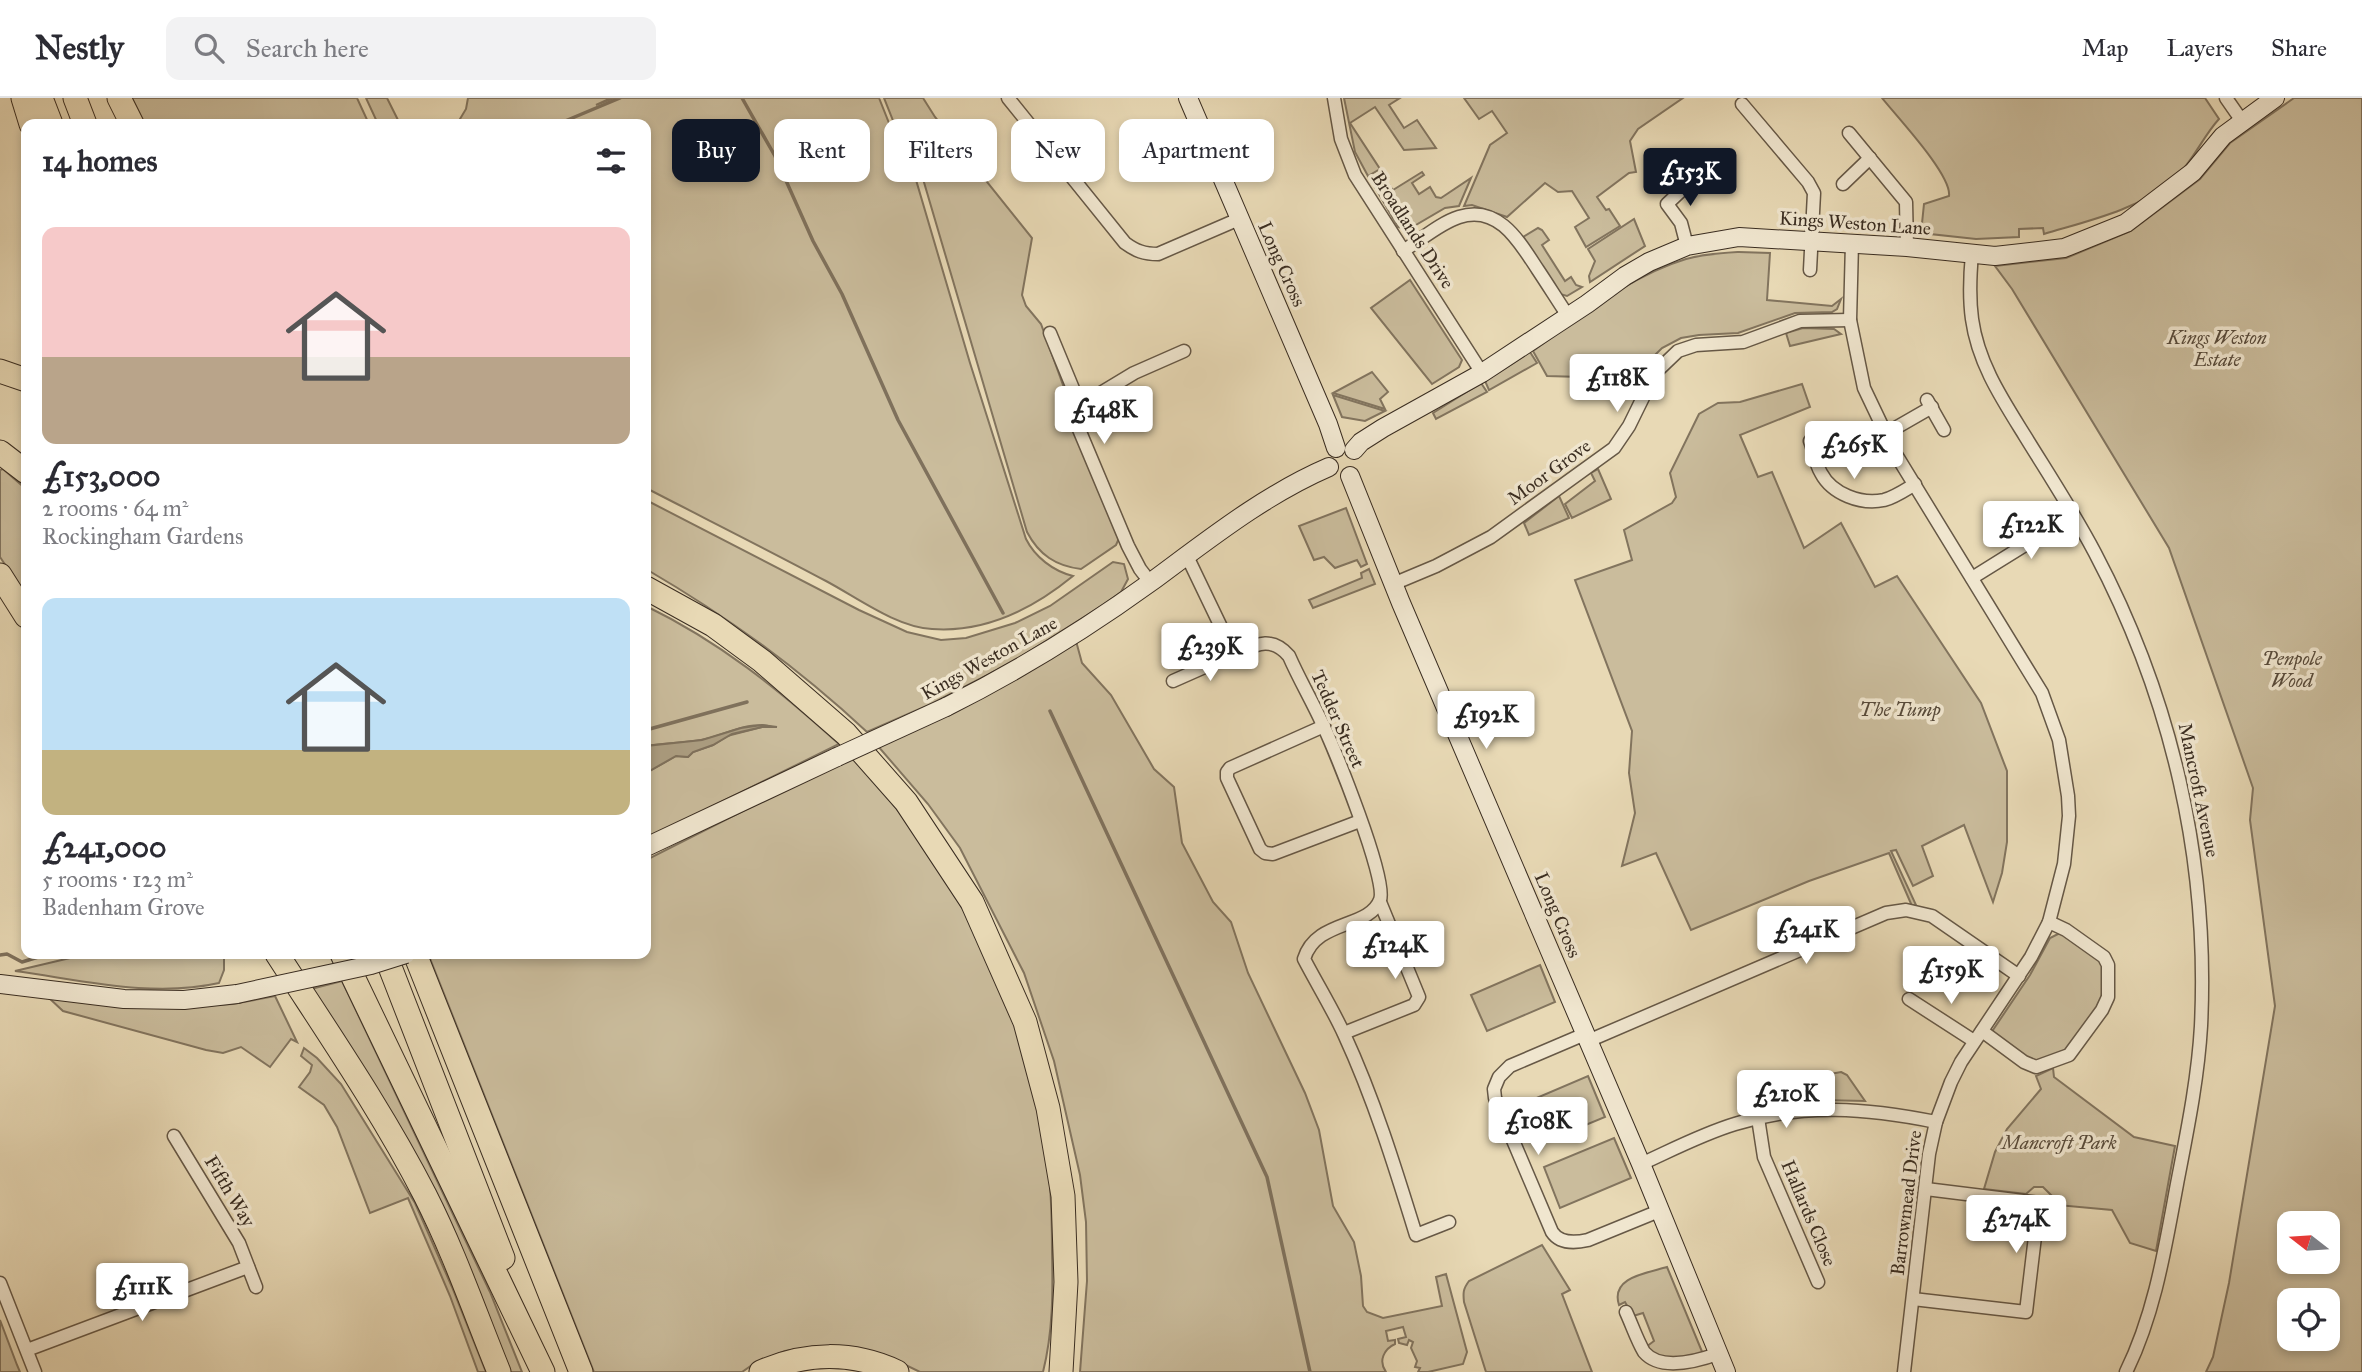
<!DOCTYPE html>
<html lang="en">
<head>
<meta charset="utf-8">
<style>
  :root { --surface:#fff; --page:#f2f2f3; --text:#2b2b33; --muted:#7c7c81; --line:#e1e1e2; --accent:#111827 }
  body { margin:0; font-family:"IM FELL Great Primer",serif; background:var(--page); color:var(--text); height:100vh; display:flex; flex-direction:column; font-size:26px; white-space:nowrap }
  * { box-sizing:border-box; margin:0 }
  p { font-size:23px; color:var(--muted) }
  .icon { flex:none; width:38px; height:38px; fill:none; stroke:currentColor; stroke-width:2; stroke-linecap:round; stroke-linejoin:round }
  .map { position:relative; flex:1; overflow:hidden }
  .details { position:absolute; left:21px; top:21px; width:630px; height:840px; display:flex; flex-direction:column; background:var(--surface); border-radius:14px; box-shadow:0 4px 10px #0003 }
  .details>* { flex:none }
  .hud { position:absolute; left:672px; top:21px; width:665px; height:63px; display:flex; gap:14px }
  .needle { width:46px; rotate:287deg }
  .buttons { position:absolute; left:2277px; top:1113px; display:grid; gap:14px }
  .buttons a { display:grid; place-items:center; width:63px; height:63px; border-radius:14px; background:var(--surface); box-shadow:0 4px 10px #0003; font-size:35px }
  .price { position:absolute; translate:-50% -60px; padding:0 16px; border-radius:7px; background:#fff; color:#222; font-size:23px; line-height:46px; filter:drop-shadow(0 2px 4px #0008) }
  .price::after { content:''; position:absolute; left:50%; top:42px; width:21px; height:16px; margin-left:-10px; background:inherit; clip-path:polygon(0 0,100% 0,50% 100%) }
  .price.current { background:var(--accent); color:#fff }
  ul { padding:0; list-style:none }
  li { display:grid; align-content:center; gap:14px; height:371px; padding:0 21px }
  li span { display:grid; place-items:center; height:217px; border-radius:14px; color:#555 }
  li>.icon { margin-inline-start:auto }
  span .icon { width:126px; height:126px; fill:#fffc; stroke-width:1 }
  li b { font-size:30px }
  h2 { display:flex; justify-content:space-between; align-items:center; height:84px; padding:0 21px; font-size:30px }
  .pill { padding:0 24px; border-radius:14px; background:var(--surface); box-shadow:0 4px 10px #0003; font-size:24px; line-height:63px }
  .pill.current { background:var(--accent); color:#fff }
  header { display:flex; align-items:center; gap:42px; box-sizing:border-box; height:98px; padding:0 35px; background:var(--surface); border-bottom:2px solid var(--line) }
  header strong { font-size:33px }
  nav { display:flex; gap:38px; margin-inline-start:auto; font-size:24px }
  .search { width:490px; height:63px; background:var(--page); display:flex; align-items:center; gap:18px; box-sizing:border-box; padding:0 24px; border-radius:14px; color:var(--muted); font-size:26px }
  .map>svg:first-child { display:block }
  .green { fill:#cabc9c; stroke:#82745e; stroke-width:2; fill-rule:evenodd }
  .water { fill:#ad9f83; stroke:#7f715c; stroke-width:2 }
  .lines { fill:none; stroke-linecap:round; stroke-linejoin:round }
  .stream { stroke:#7f715c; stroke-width:3.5 }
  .street-casing { stroke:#665846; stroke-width:15 }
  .secondary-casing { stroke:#3a2d21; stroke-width:20 }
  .highway-casing { stroke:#3a2d21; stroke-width:25 }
  .street { stroke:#f0e6cf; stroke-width:12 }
  .secondary { stroke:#f0e6cf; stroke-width:18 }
  .highway { stroke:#e8d9b5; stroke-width:23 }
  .secondary-bridge-casing { stroke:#3a2d21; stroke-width:20; stroke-linecap:butt }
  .secondary-bridge { stroke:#f0e6cf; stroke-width:18 }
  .labels { text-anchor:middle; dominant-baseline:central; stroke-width:7; stroke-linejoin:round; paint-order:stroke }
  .street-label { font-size:19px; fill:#3a2d21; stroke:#f0e6cf }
  .park-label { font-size:19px; font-style:italic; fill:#574a3a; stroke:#f0e6cf }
</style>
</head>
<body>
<header>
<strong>Nestly</strong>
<div class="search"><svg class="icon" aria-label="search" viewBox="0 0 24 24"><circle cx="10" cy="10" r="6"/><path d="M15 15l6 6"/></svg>Search here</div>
<nav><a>Map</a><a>Layers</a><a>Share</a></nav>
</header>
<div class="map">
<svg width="2362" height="1274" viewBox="0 0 2362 1274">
  <rect width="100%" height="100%" fill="#e8d9b5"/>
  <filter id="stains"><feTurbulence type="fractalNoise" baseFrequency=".00286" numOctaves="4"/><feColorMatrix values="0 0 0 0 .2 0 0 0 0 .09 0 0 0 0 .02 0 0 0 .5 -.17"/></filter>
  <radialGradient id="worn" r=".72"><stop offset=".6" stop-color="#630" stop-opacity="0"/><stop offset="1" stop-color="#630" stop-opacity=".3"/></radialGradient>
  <!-- green -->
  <g class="green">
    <path d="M132,0H357L369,26H145Z"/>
    <path d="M366,0H387L400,26H378Z"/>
    <path d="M468,0H611L596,7L614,0H879L899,50L916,82L970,265L1026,441C1035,459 1053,473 1073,478C1034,510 985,535 932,531C896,529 858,500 826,483C766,451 706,421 646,390V26H457L466,11Z"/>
    <path d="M884,0H923L935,19L1032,140L1022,197L1026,208L1041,226L1072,312V322L1120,438L1116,447L1081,471C1056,468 1039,457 1027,434L923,81L902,45Z"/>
    <path d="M1344,0H1400L1389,7L1404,30L1417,22L1436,50L1404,52L1375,9L1350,25L1380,71L1368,78L1355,54Z"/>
    <path d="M1464,0H1683L1638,31L1630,43L1636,74L1629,75L1597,99L1606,112L1609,111L1620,128L1586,149L1575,129L1589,120L1572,93L1558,94L1545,85L1507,119L1472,107L1464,108L1490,47L1507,35L1492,13L1479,21Z"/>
    <path d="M1882,0H2205L2219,21C2203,38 2191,67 2173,82C2138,112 2087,123 2044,136L2043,130L2019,131V139L1976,141L1921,135L1924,106L1949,98C1952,77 1897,19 1882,0Z"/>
    <path d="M2294,0H2362V1274H2206L2213,1259L2229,1185L2275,908L2250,722L2253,690L2169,450L2012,191L1995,168L2066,160L2131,133L2200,81L2230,45ZM2289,1125H2328V1164H2289ZM2289,1202H2328V1241H2289Z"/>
    <path d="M1422,74L1424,77L1412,85L1419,96L1430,89L1436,99L1441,100L1471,80L1459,108L1445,110L1409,131L1398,129L1372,84L1383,79L1393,92Z"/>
    <path d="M1634,121L1645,148L1590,184L1589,178L1595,163L1588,151Z"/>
    <path d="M1538,130L1542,132L1549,142L1542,147L1565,183L1571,179L1576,187L1582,189L1567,198L1560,196L1523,139Z"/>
    <path d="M1739,154L1770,155L1767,202L1832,208L1841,201L1837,211L1832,214L1795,215L1738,235L1699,237L1681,240L1662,250L1651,261L1631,290L1617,280L1547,278L1533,253C1581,219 1629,178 1686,161C1703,156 1722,155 1739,154Z"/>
    <path d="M1410,182L1462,262L1459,269L1432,286L1371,210Z"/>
    <path d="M1803,230L1834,231L1841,236L1790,248L1786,235Z"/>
    <path d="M1530,254L1537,265L1489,292L1485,283Z"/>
    <path d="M1372,274L1388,294L1380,301L1385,311L1333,295Z"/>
    <path d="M1481,285L1487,294L1436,321L1433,315Z"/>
    <path d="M1802,286L1810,309L1740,337L1758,379L1772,374L1804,450L1841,425L1875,489L1897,478L1981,605L2007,673V744L2002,775L1993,804L1964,727L1922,748L1933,778L1913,788L1896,752L1891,753L1916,807L1912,808L1889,755L1809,783L1691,832L1656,755L1622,768L1635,715L1629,675L1632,633L1575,482L1632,462L1624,432L1672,405L1676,399L1670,375L1699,316L1718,305L1740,304Z"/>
    <path d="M1333,297L1385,313L1365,323L1342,319Z"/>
    <path d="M3,371L26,391V498L0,459V372Z"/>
    <path d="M1598,371L1611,401L1572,420L1565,406L1595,383L1591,375Z"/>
    <path d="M1559,398L1569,420L1529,437L1524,425Z"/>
    <path d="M646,402L859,512L907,534L941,542L966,540L1015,525L1050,508L1113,464L1124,466L1128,481L1121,494L1103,507L1011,565L931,606L867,634C797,569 728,519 646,471Z"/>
    <path d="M1346,410L1367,466L1361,469L1357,462L1335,470L1324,459L1314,462L1299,428Z"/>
    <path d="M1369,471L1375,486L1313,510L1309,502L1362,480L1361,475Z"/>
    <path d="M646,508C720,544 778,591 839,646L646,741V675L676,658L688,659L693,654L713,647L727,638L762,629H772C748,622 724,638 701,642C683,645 664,645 646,648Z"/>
    <path d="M1076,543L1082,565L1111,597L1154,671L1174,689L1182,745L1213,804L1231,824L1248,875L1305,995L1319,1032L1333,1108L1354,1144L1361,1178L1363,1208L1367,1214L1383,1220L1442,1208L1436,1179L1446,1176L1467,1254L1463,1266L1428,1274H1418L1420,1270L1415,1269L1417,1263L1411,1250L1413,1244L1409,1242L1407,1247L1399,1245L1398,1241L1406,1239L1403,1229L1386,1233L1388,1243L1395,1242V1246C1384,1251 1378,1263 1386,1274H1080L1087,1183L1086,1124L1080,1077L1054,963L1024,875L960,750L928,706L877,647Z"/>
    <path d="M852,658C880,690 908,722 931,758C984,838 1027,942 1044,1037C1051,1075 1052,1115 1052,1153C1053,1194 1053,1234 1043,1274H920L885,1257L845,1248H817L785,1253L755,1265L742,1274H594L429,858L435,856H646V762Z"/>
    <path d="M2060,835L2102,864L2104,871L2101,906L2071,950L2034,964L1994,938L1993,932L2030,877L2050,840Z"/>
    <path d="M87,856H224V872L219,885C152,900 82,882 15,873Z"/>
    <path d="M1540,867L1555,904L1487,933L1471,897Z"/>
    <path d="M342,883L490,1194L522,1274H507L311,891Z"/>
    <path d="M275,898L297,944L291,941L270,969L241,949L223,955L206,952L63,913L49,900L176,909L233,906Z"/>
    <path d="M304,950L317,960L341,986L415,1105L452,1189L486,1274H478L450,1198L408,1100L370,1115L337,1029L324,1007L299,989L310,974L312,967L301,958Z"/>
    <path d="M2053,970L2054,979L2134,1039L2175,1048L2156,1153L2130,1145L2112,1112L2058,1107L2055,1123H2051L2053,1099L2043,1089H2034L2026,1096L1984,1091L1995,1054L2007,1031L2041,991L2036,978Z"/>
    <path d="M1841,974L1847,977L1865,1003L1819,1002L1766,1010L1764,1005L1830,976Z"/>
    <path d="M1588,978L1605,1019L1535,1048L1518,1008Z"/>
    <path d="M1614,1040L1631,1080L1560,1110L1544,1069Z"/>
    <path d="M1542,1147L1570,1192L1562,1196L1592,1274H1486L1464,1204C1463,1195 1463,1191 1469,1183Z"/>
    <path d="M1667,1169L1703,1256L1661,1261L1646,1249L1654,1243L1643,1215L1633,1218L1625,1204L1619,1207C1610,1179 1647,1175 1667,1169Z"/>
    <path d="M0,1222L17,1267L20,1274H0Z"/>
  </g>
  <!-- water -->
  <path class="water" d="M762,627L777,629H762L732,636L713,647L693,654L688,659L676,658L646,675V648L702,642L741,630Z"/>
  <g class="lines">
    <!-- stream -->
    <g class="stream">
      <path d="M742,0L775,58L813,143L842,196L898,322L1003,515"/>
      <path d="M558,26L620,0"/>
      <path d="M1050,613L1267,1079L1310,1274"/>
      <path d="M646,632L747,604"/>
      <path d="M0,857L7,856L22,864L48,856"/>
    </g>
    <defs>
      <g id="street">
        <path d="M1008,0L1125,145C1136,153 1144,156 1158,156L1239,121"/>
        <path d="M1334,0L1341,41L1355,77L1482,275"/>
        <path d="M2226,0L2242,23"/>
        <path d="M1742,6L1808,84L1814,95L1810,172"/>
        <path d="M1849,35L1906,104L1907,149"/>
        <path d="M1843,86L1870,60"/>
        <path d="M1852,145L1850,222L1864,290L1895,355L2042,595L2059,642L2068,698L2069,718L2064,766L2049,824L2031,859L1961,964L1951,984L1936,1024L1929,1056L1904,1274"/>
        <path d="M1687,148L1681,125L1667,106L1703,72"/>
        <path d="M1403,153C1421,142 1440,125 1459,119C1499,106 1520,145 1538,172C1548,187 1558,203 1568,218"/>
        <path d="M1972,156C1970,177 1969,199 1972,221C1978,265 2002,301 2025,338C2049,377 2074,415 2095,455C2172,601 2209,763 2201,928C2198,981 2187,1034 2177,1086C2165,1150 2155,1215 2126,1274"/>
        <path d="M1050,235L1081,310"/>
        <path d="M1927,302L1944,332"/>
        <path d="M1885,336L1932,309"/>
        <path d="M1810,343C1814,353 1815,365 1821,375C1832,396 1861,407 1884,402C1895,399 1905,392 1915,386"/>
        <path d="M1186,456L1234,556C1255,547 1271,537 1289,558C1299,581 1312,603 1322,625C1334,650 1388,782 1380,802C1369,831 1316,821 1304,861C1317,886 1332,910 1344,936C1374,1001 1395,1069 1416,1137L1449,1124"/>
        <path d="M1972,480L2073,417"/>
        <path d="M1150,484L1140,471L1128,448L1078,329C1076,319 1078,310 1086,304L1134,275L1184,253"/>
        <path d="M1393,486L1436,468L1491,439L1614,350L1629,328L1655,275L1678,253L1696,247L1743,244L1800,223L1850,222"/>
        <path d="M1173,583L1234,556"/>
        <path d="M1324,628L1230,670L1227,674V680L1260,751L1265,755L1273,756L1360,723"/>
        <path d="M1909,901L1974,943"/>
        <path d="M1982,933L2024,964L2036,969L2069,957L2102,912L2108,899V867L2104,859L2066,832L2049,824"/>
        <path d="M1344,935L1414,907L1419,899L1380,804"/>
        <path d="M1585,936L1510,968L1499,979L1494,991L1495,1000L1552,1134C1560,1146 1575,1145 1588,1142L1659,1113"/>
        <path d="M1588,943L1886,815L1906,812L1932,818L2019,878"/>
        <path d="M1758,1020L1764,1059L1818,1184"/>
        <path d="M174,1038L239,1145L256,1189"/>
        <path d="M1641,1066C1672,1052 1702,1036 1735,1026C1803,1005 1867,1010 1936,1024"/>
        <path d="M0,1185L35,1274"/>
        <path d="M1913,1201L2026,1214L2039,1105L1926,1091"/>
        <path d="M1626,1214C1632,1227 1637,1242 1644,1254C1661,1274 1698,1263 1720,1255"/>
        <path d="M27,1252L248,1169"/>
      </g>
      <g id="secondary">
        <path d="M1188,0L1328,326L1336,350"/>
        <path d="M1354,352L1361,344L1383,330L1482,275L1587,206L1625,178L1649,164L1687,148L1739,139L1907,149L1995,158L2064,150L2126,125L2193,74L2223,38L2275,0"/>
        <path d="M1350,378L1401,505L1641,1066L1726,1274"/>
        <path d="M946,609C1018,573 1086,531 1151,484C1208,442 1264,397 1329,369"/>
        <path d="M646,749L837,659"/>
        <path d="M0,886L124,901L184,902L237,896"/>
      </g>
      <g id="highway">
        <path d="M23,0L31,26"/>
        <path d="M41,0L51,26"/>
        <path d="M75,0L85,26"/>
        <path d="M119,0L132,26"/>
        <path d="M0,273L26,282"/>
        <path d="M0,354L26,374"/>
        <path d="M0,477L26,518"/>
        <path d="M646,490L713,527L762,563L846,636L906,704L972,804L1025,924L1048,1010L1063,1098L1066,1184L1061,1274"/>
        <path d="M277,856C328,935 382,1013 425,1097C454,1154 475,1215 499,1274"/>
        <path d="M342,856L543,1274"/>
        <path d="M385,856L503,1160"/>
        <path d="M415,856L581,1274"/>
        <path d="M761,1274C805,1254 853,1253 897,1274"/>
      </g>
    </defs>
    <!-- street casing -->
    <use href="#street" class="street-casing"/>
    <!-- secondary casing -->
    <use href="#secondary" class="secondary-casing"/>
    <!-- highway casing -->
    <use href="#highway" class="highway-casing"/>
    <!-- street -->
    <use href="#street" class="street"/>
    <!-- secondary -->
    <use href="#secondary" class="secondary"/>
    <!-- highway -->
    <use href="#highway" class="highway"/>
    <defs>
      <g id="secondary-bridge">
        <path d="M837,659L946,609"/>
        <path d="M237,896L371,867L406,856"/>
      </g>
    </defs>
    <!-- secondary-bridge casing -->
    <use href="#secondary-bridge" class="secondary-bridge-casing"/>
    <!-- secondary-bridge -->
    <use href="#secondary-bridge" class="secondary-bridge"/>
  </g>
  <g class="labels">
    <!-- street labels -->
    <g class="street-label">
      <text transform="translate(1855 125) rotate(4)">Kings Weston Lane</text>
      <text transform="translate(1413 132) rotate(57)">Broadlands Drive</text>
      <text transform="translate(1282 166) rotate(66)">Long Cross</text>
      <text transform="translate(1549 374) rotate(-36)">Moor Grove</text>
      <text transform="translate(989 560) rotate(-29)">Kings Weston Lane</text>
      <text transform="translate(1338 621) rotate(66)">Tedder Street</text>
      <text transform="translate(2199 692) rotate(78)">Mancroft Avenue</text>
      <text transform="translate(1558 817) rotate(67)">Long Cross</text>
      <text transform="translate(230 1093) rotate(59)">Fifth Way</text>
      <text transform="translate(1906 1105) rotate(-83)">Barrowmead Drive</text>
      <text transform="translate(1809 1115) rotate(67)">Hallards Close</text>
    </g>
    <!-- park labels -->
    <g class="park-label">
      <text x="2217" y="239">Kings Weston<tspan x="2217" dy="22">Estate</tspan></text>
      <text x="2292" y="560">Penpole<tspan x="2292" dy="22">Wood</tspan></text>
      <text x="1900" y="611">The Tump</text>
      <text x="2059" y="1044">Mancroft Park</text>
    </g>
  </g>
  <rect width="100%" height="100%" filter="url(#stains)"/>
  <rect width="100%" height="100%" fill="url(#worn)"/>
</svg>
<div class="buttons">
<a><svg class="needle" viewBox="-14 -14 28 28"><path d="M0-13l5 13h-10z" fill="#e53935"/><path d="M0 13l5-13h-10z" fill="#7c7c81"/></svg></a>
<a><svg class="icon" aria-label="locate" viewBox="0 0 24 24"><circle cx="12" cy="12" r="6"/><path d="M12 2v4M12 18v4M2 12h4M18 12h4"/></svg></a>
</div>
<b class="price current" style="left:1690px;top:110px">£153K</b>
<b class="price" style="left:1617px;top:316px">£118K</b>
<b class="price" style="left:1104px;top:348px">£148K</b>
<b class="price" style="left:1854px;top:383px">£265K</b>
<b class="price" style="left:2031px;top:463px">£122K</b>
<b class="price" style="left:1210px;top:585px">£239K</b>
<b class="price" style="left:1486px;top:653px">£192K</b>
<b class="price" style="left:1806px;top:868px">£241K</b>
<b class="price" style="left:1395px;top:883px">£124K</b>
<b class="price" style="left:1951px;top:908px">£159K</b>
<b class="price" style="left:1786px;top:1032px">£210K</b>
<b class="price" style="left:1538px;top:1059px">£108K</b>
<b class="price" style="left:2016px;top:1157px">£274K</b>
<b class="price" style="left:142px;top:1225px">£111K</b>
<div class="hud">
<a class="pill current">Buy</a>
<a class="pill">Rent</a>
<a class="pill">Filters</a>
<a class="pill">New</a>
<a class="pill">Apartment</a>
</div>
<section class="details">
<h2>14 homes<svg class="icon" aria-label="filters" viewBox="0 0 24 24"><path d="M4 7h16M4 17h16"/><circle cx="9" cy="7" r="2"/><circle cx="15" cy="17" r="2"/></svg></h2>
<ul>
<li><span style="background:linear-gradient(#f6c9c9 60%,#b9a48a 0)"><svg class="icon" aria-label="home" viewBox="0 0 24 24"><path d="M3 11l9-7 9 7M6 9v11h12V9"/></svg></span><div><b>£153,000</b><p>2 rooms · 64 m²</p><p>Rockingham Gardens</p></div></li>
<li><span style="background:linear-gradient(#bfe0f5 70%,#c2b280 0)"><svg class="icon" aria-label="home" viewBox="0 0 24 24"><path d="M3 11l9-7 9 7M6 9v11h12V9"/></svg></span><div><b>£241,000</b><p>5 rooms · 123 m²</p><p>Badenham Grove</p></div></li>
</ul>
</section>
</div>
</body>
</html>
